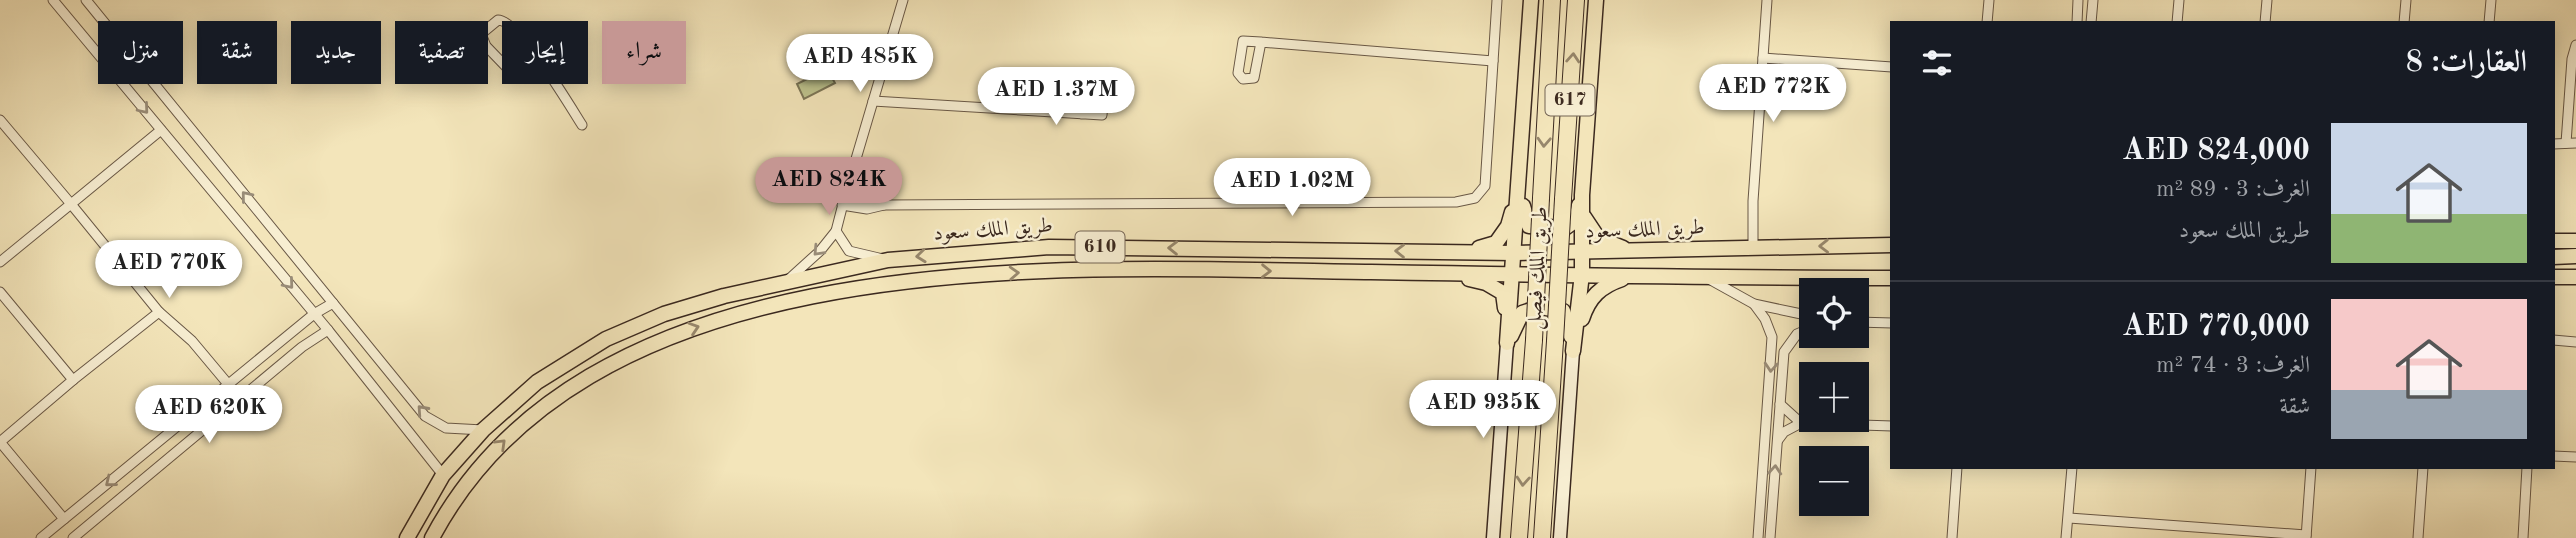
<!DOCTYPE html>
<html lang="ar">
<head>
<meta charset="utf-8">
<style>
  :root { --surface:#171b24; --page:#242831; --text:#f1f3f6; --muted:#9ea1a6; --line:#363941; --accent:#c59692 }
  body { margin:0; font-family:"Old Standard TT",Amiri,serif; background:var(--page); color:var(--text); direction:rtl; height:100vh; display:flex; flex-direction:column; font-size:26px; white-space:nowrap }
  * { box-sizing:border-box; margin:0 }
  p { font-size:23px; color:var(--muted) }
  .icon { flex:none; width:38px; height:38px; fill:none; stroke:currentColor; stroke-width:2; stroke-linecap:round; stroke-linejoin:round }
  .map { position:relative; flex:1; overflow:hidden; direction:ltr }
  .drawer { position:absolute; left:1890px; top:21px; width:665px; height:448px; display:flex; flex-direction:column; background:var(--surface); border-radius:0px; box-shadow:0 4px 18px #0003; direction:rtl }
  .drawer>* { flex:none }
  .hud { position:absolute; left:21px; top:21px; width:665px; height:63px; direction:rtl; display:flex; gap:14px }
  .controls { position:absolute; left:1799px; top:278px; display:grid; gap:14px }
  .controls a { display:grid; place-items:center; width:70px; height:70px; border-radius:0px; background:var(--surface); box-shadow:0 4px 18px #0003; font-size:35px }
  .price { position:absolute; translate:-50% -60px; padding:0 16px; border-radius:24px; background:#fff; color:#222; font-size:23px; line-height:46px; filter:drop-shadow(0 2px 4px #0008) }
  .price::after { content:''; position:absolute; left:50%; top:42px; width:21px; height:16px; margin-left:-10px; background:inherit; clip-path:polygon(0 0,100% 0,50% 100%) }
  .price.current { background:var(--accent); color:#111 }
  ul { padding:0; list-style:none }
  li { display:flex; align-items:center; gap:21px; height:175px; padding:0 28px }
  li+li { border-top:2px solid var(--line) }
  li span { display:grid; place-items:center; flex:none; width:196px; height:140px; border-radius:0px; color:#555 }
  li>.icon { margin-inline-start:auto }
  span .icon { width:84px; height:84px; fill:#fffc; stroke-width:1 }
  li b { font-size:30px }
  h2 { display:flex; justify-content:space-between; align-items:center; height:84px; padding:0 28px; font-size:30px }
  .tag { padding:0 24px; border-radius:0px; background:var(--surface); box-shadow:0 4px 18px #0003; font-size:24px; line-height:63px }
  .tag.current { background:var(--accent); color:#111 }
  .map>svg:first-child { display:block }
  .park { fill:#bec38d; stroke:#7c7656; stroke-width:2 }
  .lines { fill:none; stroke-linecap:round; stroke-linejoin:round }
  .street-casing { stroke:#695846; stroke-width:11 }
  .secondary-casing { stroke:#3b291f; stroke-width:15 }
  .primary-casing { stroke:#3b291f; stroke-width:17 }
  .highway-casing { stroke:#3b291f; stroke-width:18 }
  .street { stroke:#f7eed2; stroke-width:9 }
  .secondary { stroke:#f7eed2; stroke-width:12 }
  .primary { stroke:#f3e5ba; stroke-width:14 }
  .highway { stroke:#f3e5ba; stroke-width:16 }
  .highway-bridge-casing { stroke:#3b291f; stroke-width:18; stroke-linecap:butt }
  .highway-bridge { stroke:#f3e5ba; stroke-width:16 }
  .oneway { stroke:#97876c }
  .oneway2 { stroke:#998c78 }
  .labels { text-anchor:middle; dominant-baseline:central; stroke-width:5; stroke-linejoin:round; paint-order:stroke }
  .shield { fill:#f7eed2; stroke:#736455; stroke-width:2 }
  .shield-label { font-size:19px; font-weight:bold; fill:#3b291f }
  .street-label { font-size:21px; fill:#3b291f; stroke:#f7eed2 }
</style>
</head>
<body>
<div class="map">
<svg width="2576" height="538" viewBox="0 0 2576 538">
  <rect width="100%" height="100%" fill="#f3e5ba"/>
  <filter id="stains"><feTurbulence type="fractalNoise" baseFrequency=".00286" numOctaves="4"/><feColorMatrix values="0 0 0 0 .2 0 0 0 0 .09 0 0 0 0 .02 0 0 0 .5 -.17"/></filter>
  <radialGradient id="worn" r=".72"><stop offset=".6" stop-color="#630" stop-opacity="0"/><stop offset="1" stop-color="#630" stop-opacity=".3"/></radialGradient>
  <!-- park -->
  <path class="park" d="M827,69L835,83L804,99L797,84Z"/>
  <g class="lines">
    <defs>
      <g id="street">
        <path d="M53,0L328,330L443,475"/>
        <path d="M86,0L425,416L446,428L483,430"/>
        <path d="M1987,23L1989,0"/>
        <path d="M2077,23L2078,0"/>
        <path d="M2091,23L2093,0"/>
        <path d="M2177,23L2179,0"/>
        <path d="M2265,23L2267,0"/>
        <path d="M2404,23L2406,0"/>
        <path d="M2489,23L2491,0"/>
        <path d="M1261,42L1254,78L1243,79L1238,73L1243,41L1261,42L1493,61"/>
        <path d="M535,56L512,73L486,46L481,34L498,20C519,20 570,106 582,125"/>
        <path d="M1763,58L1892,67"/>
        <path d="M873,101L1102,115L1105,82L1083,84L1081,114"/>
        <path d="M0,120L71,204L161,130"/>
        <path d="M2566,143L2572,59L2576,45"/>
        <path d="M2553,144L2576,143"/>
        <path d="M845,196L903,0"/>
        <path d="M884,205L1456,202L1475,198L1485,186L1497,0"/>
        <path d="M836,231L845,196L884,205L867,209L842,205"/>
        <path d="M1753,247V201L1767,0"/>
        <path d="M0,262L71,204L159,312L73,380"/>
        <path d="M789,279L820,251L836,231L849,251L883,259"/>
        <path d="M1709,279L1754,304L1811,316"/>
        <path d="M0,292L73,380L0,442"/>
        <path d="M1754,304L1765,319L1772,337L1758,538"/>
        <path d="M159,312L192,341L228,384"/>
        <path d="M1857,322L1892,323"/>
        <path d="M2553,340L2576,342"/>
        <path d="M1780,404L1801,423"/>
        <path d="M1778,440L1784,432L1801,423L1892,426"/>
        <path d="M0,442L64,519"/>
        <path d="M2553,456L2576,457"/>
        <path d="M2069,518L2306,535"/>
        <path d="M41,538L314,314L333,303"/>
        <path d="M73,538L302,347L328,330"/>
        <path d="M1770,538L1784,352L1797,334L1811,328"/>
        <path d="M1952,538L1957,467"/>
        <path d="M2066,538L2072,467"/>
        <path d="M2306,538L2311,467"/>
        <path d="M2418,538L2423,467"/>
        <path d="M2523,538L2527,467"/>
      </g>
      <g id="secondary">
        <path d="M1493,538L1507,343"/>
        <path d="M1560,538L1573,351"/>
      </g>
      <g id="primary">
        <path d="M1523,206L1529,226L1565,228L1576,220L1579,205"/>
        <path d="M1584,217L1598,238L1623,248"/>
        <path d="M2553,241H2576"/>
        <path d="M1479,248L1496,243L1508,226L1512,212"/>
        <path d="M2553,257L2576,256"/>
        <path d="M2553,277H2576"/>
        <path d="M1469,279L1486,283L1503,293L1505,308"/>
        <path d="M1582,319C1589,297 1601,286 1622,279"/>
        <path d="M1511,336L1522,313L1540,307L1563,311L1571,336"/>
        <path d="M1507,343L1531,0"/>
        <path d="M1573,351L1582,274V195L1596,0"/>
        <path d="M407,538L443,475L483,430L537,382L606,339L664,314L724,296L888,260L1049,247L1514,253L1892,245"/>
        <path d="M432,538C594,233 1077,268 1371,272C1544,275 1718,278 1892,278"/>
      </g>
      <g id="highway">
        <path d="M1541,198L1552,0"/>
        <path d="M1563,199L1576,0"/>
        <path d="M1519,538L1534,340"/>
        <path d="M1542,538L1555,341"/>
      </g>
    </defs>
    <!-- street casing -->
    <use href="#street" class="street-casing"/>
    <!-- secondary casing -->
    <use href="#secondary" class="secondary-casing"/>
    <!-- primary casing -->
    <use href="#primary" class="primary-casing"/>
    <!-- highway casing -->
    <use href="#highway" class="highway-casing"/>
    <!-- street -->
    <use href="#street" class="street"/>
    <!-- secondary -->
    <use href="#secondary" class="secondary"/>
    <!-- primary -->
    <use href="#primary" class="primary"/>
    <!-- highway -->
    <use href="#highway" class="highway"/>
    <defs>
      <g id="highway-bridge">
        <path d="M1534,340L1541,198"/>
        <path d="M1555,341L1563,199"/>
      </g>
    </defs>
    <!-- highway-bridge casing -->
    <use href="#highway-bridge" class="highway-bridge-casing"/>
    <!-- highway-bridge -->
    <use href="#highway-bridge" class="highway-bridge"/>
  </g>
  <!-- one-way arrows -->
  <defs><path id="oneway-chevron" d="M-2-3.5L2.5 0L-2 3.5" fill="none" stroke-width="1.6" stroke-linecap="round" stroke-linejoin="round" transform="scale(1.75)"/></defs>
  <g class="oneway">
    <use href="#oneway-chevron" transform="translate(1573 58) rotate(-86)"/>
    <use href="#oneway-chevron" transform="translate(1544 142) rotate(93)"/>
    <use href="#oneway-chevron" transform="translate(1824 246) rotate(179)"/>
    <use href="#oneway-chevron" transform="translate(1173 248) rotate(-179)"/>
    <use href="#oneway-chevron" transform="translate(1400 251) rotate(-179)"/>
    <use href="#oneway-chevron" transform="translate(921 256) rotate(174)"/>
    <use href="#oneway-chevron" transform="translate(1266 271) rotate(1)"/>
    <use href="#oneway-chevron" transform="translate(1014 273) rotate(-3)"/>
    <use href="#oneway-chevron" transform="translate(694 328) rotate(-18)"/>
    <use href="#oneway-chevron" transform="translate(501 444) rotate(-44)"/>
    <use href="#oneway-chevron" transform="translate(1523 481) rotate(94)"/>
  </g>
  <g class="oneway2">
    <use href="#oneway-chevron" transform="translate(144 109) rotate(50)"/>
    <use href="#oneway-chevron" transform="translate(246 196) rotate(-129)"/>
    <use href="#oneway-chevron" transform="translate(818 251) rotate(133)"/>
    <use href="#oneway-chevron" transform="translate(289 284) rotate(50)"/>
    <use href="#oneway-chevron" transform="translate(1771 367) rotate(94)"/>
    <use href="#oneway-chevron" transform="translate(422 410) rotate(-132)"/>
    <use href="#oneway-chevron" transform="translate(1775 470) rotate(-86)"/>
    <use href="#oneway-chevron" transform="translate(110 482) rotate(141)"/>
  </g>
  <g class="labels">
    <!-- shield labels -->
    <g class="shield">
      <rect x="1545.5" y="84.5" width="49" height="31" rx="5"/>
      <rect x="1075.5" y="231.5" width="49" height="31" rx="5"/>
    </g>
    <g class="shield-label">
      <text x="1570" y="100">617</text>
      <text x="1100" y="247">610</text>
    </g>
    <!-- street labels -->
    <g class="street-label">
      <text transform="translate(993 230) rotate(-4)">طريق الملك سعود</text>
      <text transform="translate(1645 230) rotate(-2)">طريق الملك سعود</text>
      <text transform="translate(1538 268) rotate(-87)">طريق الملك فيصل</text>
    </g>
  </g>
  <rect width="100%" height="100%" filter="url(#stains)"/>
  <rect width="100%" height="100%" fill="url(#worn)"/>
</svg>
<div class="controls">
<a><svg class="icon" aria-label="locate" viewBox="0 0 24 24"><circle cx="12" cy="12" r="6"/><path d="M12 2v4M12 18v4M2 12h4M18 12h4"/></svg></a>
<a>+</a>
<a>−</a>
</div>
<b class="price" style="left:860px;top:94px">AED 485K</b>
<b class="price" style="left:1773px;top:124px">AED 772K</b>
<b class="price" style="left:1056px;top:127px">AED 1.37M</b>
<b class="price current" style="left:829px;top:217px">AED 824K</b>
<b class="price" style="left:1292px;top:218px">AED 1.02M</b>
<b class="price" style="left:169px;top:300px">AED 770K</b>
<b class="price" style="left:1483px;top:440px">AED 935K</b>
<b class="price" style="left:209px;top:445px">AED 620K</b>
<div class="hud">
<a class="tag current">شراء</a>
<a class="tag">إيجار</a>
<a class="tag">تصفية</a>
<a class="tag">جديد</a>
<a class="tag">شقة</a>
<a class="tag">منزل</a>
</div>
<section class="drawer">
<h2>العقارات: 8<svg class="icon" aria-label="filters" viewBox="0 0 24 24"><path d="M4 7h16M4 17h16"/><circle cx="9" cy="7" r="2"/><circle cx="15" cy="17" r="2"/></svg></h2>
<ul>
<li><span style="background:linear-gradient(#c9d6e8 65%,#8fb573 0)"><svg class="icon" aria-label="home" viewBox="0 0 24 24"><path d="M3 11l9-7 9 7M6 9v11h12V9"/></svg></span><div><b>AED 824,000</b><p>الغرف: 3 · 89 m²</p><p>طريق الملك سعود</p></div></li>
<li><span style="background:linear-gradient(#f6c9c9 65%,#9aa5b1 0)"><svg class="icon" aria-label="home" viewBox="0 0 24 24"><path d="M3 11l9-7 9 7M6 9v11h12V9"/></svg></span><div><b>AED 770,000</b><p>الغرف: 3 · 74 m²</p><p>شقة</p></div></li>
</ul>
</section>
</div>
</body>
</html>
